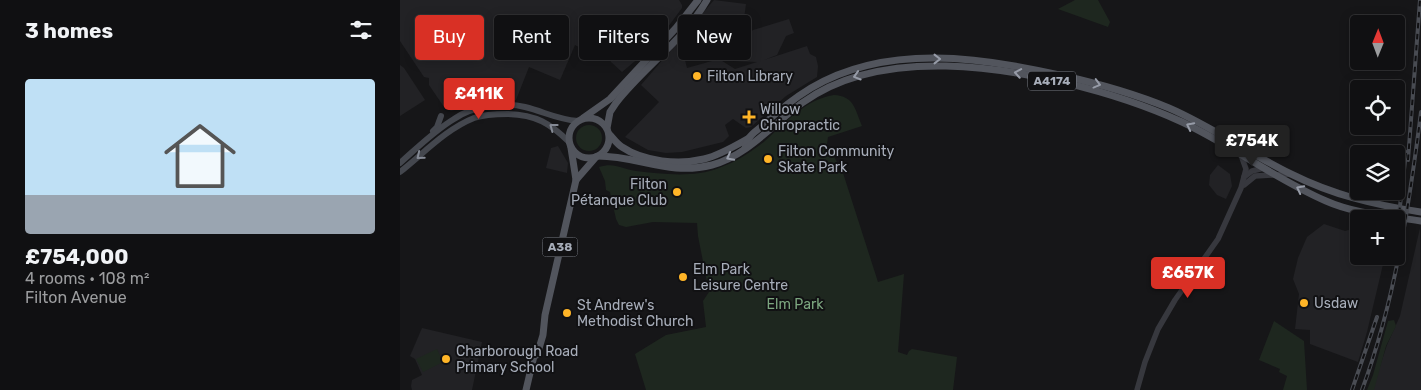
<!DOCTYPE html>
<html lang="en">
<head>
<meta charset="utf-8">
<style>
  :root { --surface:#101012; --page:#19191b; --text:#f1f3f6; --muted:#9c9d9f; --line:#303032; --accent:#d93025 }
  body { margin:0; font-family:Rubik,sans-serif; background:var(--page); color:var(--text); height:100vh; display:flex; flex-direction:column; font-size:19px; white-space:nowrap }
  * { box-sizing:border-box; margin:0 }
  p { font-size:16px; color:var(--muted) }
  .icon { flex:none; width:28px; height:28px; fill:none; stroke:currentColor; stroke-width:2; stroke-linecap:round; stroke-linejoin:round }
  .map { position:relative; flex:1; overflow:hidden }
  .details { display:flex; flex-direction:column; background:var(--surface); width:400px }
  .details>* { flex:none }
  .guide { position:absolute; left:15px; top:15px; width:475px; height:45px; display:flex; gap:10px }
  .needle { width:32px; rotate:1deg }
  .buttons { position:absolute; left:950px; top:15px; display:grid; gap:10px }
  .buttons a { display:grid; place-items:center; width:55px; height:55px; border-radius:5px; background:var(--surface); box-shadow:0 2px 12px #0003,0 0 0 1px var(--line); font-size:25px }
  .price { position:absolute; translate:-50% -42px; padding:0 11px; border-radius:5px; background:var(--accent); color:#fff; font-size:16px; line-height:32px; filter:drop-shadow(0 1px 2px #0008) }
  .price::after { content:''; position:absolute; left:50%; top:30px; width:15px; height:11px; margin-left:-8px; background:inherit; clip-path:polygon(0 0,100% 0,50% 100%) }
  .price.selected { background:#222; color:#fff }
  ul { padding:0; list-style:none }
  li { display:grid; align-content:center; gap:10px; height:265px; padding:0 25px }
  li+li { border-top:1px solid var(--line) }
  li span { display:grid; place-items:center; height:155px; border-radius:5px; color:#555 }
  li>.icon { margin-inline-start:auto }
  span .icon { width:90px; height:90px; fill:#fffc; stroke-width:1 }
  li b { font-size:21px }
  h2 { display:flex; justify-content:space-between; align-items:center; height:60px; padding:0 25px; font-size:21px }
  .pill { padding:0 18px; border-radius:5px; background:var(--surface); box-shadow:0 2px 12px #0003,0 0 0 1px var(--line); font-size:18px; line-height:45px }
  .pill.selected { background:var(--accent); color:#fff }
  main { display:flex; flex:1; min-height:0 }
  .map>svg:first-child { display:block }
  .built { fill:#222225 }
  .green { fill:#1e271f }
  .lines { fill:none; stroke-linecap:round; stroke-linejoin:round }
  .tertiary { stroke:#37383e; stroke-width:5.5 }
  .secondary { stroke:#44474e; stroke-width:6 }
  .primary { stroke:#52555d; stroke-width:7 }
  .rail-casing { stroke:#494c53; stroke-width:4 }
  .rail { stroke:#111113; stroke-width:2; stroke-dasharray:5.5; stroke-linecap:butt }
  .oneway { stroke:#969ba7 }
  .oneway2 { stroke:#848994 }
  .poi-dot { fill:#ffb527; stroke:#111113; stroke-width:2 }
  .labels { text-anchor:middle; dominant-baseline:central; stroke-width:4; stroke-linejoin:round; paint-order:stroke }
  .shield { fill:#111113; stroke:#7a7e87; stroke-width:1 }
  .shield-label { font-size:12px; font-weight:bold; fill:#a7adb9 }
  .poi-label { font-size:14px; fill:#a7adb9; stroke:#111113; text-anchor:start }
  .park-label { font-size:14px; fill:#7ca67f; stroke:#111113 }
</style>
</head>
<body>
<main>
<section class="details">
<h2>3 homes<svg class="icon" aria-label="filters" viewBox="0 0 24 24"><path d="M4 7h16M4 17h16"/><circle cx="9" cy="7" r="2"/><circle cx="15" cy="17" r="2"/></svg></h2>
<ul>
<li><span style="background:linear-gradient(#bfe0f5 75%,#9aa5b1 0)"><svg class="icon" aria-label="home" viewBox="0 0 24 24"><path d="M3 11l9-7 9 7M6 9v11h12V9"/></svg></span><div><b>£754,000</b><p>4 rooms · 108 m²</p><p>Filton Avenue</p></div></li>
</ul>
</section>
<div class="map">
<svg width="1021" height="390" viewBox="0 0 1021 390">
  <rect width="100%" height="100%" fill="#161618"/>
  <!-- built -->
  <g class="built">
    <path d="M0,0H279L282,5V8L262,35L247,51L222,72L211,62L207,53L195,48L190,53L175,45L160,80L129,67L116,100H93L51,111L44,107L29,85V78L24,77L0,41Z"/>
    <path d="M314,0L346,4L344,19L335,24L319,16L305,31L304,35L284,56L287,68L319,59L335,69L357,62L333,61L330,55L346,35L353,30L389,19L394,33L386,36L377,55L364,60L407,46L410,54L416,57L418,66L417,77L386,96L351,127L346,128L333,119L325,125L329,136L323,142L282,152L266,153L248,150L225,137L259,102L241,85Z"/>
    <path d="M0,65L4,68L25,100L0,116Z"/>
    <path d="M158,146L168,163L167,173L146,168L151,148Z"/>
    <path d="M818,165L830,174L832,186L826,199L817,195L809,185L810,175Z"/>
    <path d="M924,224L945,231L959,227V256H985L967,332L958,362L910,344V330L895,329L899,294L893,279L898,258L907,237Z"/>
    <path d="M1020,228L1021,390H972L987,345L1000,316Z"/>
    <path d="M22,328L82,342L72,390H12L11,386L12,380L22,375L15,359L10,356Z"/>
  </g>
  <!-- green -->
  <g class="green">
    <path d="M675,0H698L710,22L708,27L658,9Z"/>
    <path d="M434,95C454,96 455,109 462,126L428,137L427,144L443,173L478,282L504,274L498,352L507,355L509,351L512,349L557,357L553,390H246L235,354L266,335L306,327L303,301L309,292L298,236L297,223L253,222L226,227L219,225L216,219L210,192L206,190L205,181L199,167C215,162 221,169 236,171C262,174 294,178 319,168C336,162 351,152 365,141C385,123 406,99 434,95Z"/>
    <circle cx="189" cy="138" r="13"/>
    <path d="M994,320L996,326L986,346L974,390H967L973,375L988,321Z"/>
    <path d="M874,321L904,341L907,390H883L887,376L879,372L880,369L859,360Z"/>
    <path d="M37,349L43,362L23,372L16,359Z"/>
  </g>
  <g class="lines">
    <!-- tertiary -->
    <g class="tertiary">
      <path d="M844,177L852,171L864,168"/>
      <path d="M844,185L855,176L891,174"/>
      <path d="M737,390L745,362L758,329L775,300L818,239L841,188L846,169L841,155"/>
    </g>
    <!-- secondary -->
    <g class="secondary">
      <path d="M33,131L37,127L41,116"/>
      <path d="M0,163C17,148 34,131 54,119C72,106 104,102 125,107C145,112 156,119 178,121"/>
      <path d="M0,172C23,154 46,129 74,118C85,114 97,114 108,114C136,115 150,123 169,142"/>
    </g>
    <!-- primary -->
    <g class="primary">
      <circle cx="189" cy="138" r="20"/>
      <path d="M183,118L210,99L276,28L298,0"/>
      <path d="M207,128L210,112L216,103C244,67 284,40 307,0"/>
      <path d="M209,134C213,138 217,144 222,147C244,162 279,165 304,159C320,155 335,146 349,138"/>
      <path d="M171,148L176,180"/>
      <path d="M345,148C346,145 347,141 349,138C352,133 359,129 363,125C378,111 393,99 411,88C487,43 582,57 664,76C700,84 735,94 769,108C811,126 850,154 891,174C933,195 975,205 1021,212"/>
      <path d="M198,156C239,156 269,176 312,165C348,155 373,124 402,103C443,73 496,65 546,66C621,68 714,91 782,122C831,145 875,179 926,201C955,214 990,216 1021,221"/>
      <path d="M126,390L134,356L137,355L143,335L145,315L176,180L196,157"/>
    </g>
    <defs>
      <g id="rail">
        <path d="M1008,160L1020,0"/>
        <path d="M998,224L1006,152"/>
        <path d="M952,390L977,317"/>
        <path d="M962,390C995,301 1009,206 1021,112"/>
      </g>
    </defs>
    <!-- rail casing -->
    <use href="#rail" class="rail-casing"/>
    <!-- rail -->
    <use href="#rail" class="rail"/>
  </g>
  <!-- one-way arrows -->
  <defs><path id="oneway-chevron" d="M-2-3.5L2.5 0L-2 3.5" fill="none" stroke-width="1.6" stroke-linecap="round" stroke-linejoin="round" transform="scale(1.25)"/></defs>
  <g class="oneway">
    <use href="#oneway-chevron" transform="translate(537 59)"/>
    <use href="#oneway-chevron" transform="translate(618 73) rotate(-170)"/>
    <use href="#oneway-chevron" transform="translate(457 76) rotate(163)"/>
    <use href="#oneway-chevron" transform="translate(697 84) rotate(15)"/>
    <use href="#oneway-chevron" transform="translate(790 126) rotate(-153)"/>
    <use href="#oneway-chevron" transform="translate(330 157) rotate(152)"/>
    <use href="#oneway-chevron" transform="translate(900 189) rotate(-153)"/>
  </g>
  <g class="oneway2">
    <use href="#oneway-chevron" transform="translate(153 127) rotate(-143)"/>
    <use href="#oneway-chevron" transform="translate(20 156) rotate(141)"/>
  </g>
  <!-- markers -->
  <g class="poi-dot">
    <circle cx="297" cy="76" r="5"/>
    <path d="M346.5 109.5h5v5h5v5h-5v5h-5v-5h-5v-5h5z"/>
    <circle cx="368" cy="159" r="5"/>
    <circle cx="277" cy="192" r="5"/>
    <circle cx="283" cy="277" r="5"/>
    <circle cx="904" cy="303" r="5"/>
    <circle cx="167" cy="313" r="5"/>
    <circle cx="46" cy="359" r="5"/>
  </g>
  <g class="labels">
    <!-- shield labels -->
    <g class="shield">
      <rect x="628" y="71.5" width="48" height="19" rx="4"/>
      <rect x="142.5" y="237.5" width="35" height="19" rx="4"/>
    </g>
    <g class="shield-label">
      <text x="652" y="81">A4174</text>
      <text x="160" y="247">A38</text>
    </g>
    <!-- poi labels -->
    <g class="poi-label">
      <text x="307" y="76">Filton Library</text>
      <text x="360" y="109">Willow<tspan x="360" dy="16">Chiropractic</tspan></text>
      <text x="378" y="151">Filton Community<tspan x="378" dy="16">Skate Park</tspan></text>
      <text x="267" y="184" text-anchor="end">Filton<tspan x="267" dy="16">Pétanque Club</tspan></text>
      <text x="293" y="269">Elm Park<tspan x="293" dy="16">Leisure Centre</tspan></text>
      <text x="914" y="303">Usdaw</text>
      <text x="177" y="305">St Andrew's<tspan x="177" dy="16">Methodist Church</tspan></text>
      <text x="56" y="351">Charborough Road<tspan x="56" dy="16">Primary School</tspan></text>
    </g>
    <!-- park labels -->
    <g class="park-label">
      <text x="395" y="304">Elm Park</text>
    </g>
  </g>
</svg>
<div class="buttons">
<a><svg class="needle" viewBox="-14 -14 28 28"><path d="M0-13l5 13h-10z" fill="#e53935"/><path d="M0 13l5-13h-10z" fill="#9c9d9f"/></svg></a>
<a><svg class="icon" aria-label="locate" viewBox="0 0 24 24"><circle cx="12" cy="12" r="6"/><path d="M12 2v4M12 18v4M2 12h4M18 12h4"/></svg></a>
<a><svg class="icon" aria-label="layers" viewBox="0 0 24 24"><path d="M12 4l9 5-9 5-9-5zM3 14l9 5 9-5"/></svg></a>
<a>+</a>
</div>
<b class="price" style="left:79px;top:120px">£411K</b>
<b class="price selected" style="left:852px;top:167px">£754K</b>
<b class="price" style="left:788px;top:299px">£657K</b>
<div class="guide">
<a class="pill selected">Buy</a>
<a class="pill">Rent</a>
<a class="pill">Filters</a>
<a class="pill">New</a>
</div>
</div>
</main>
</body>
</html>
